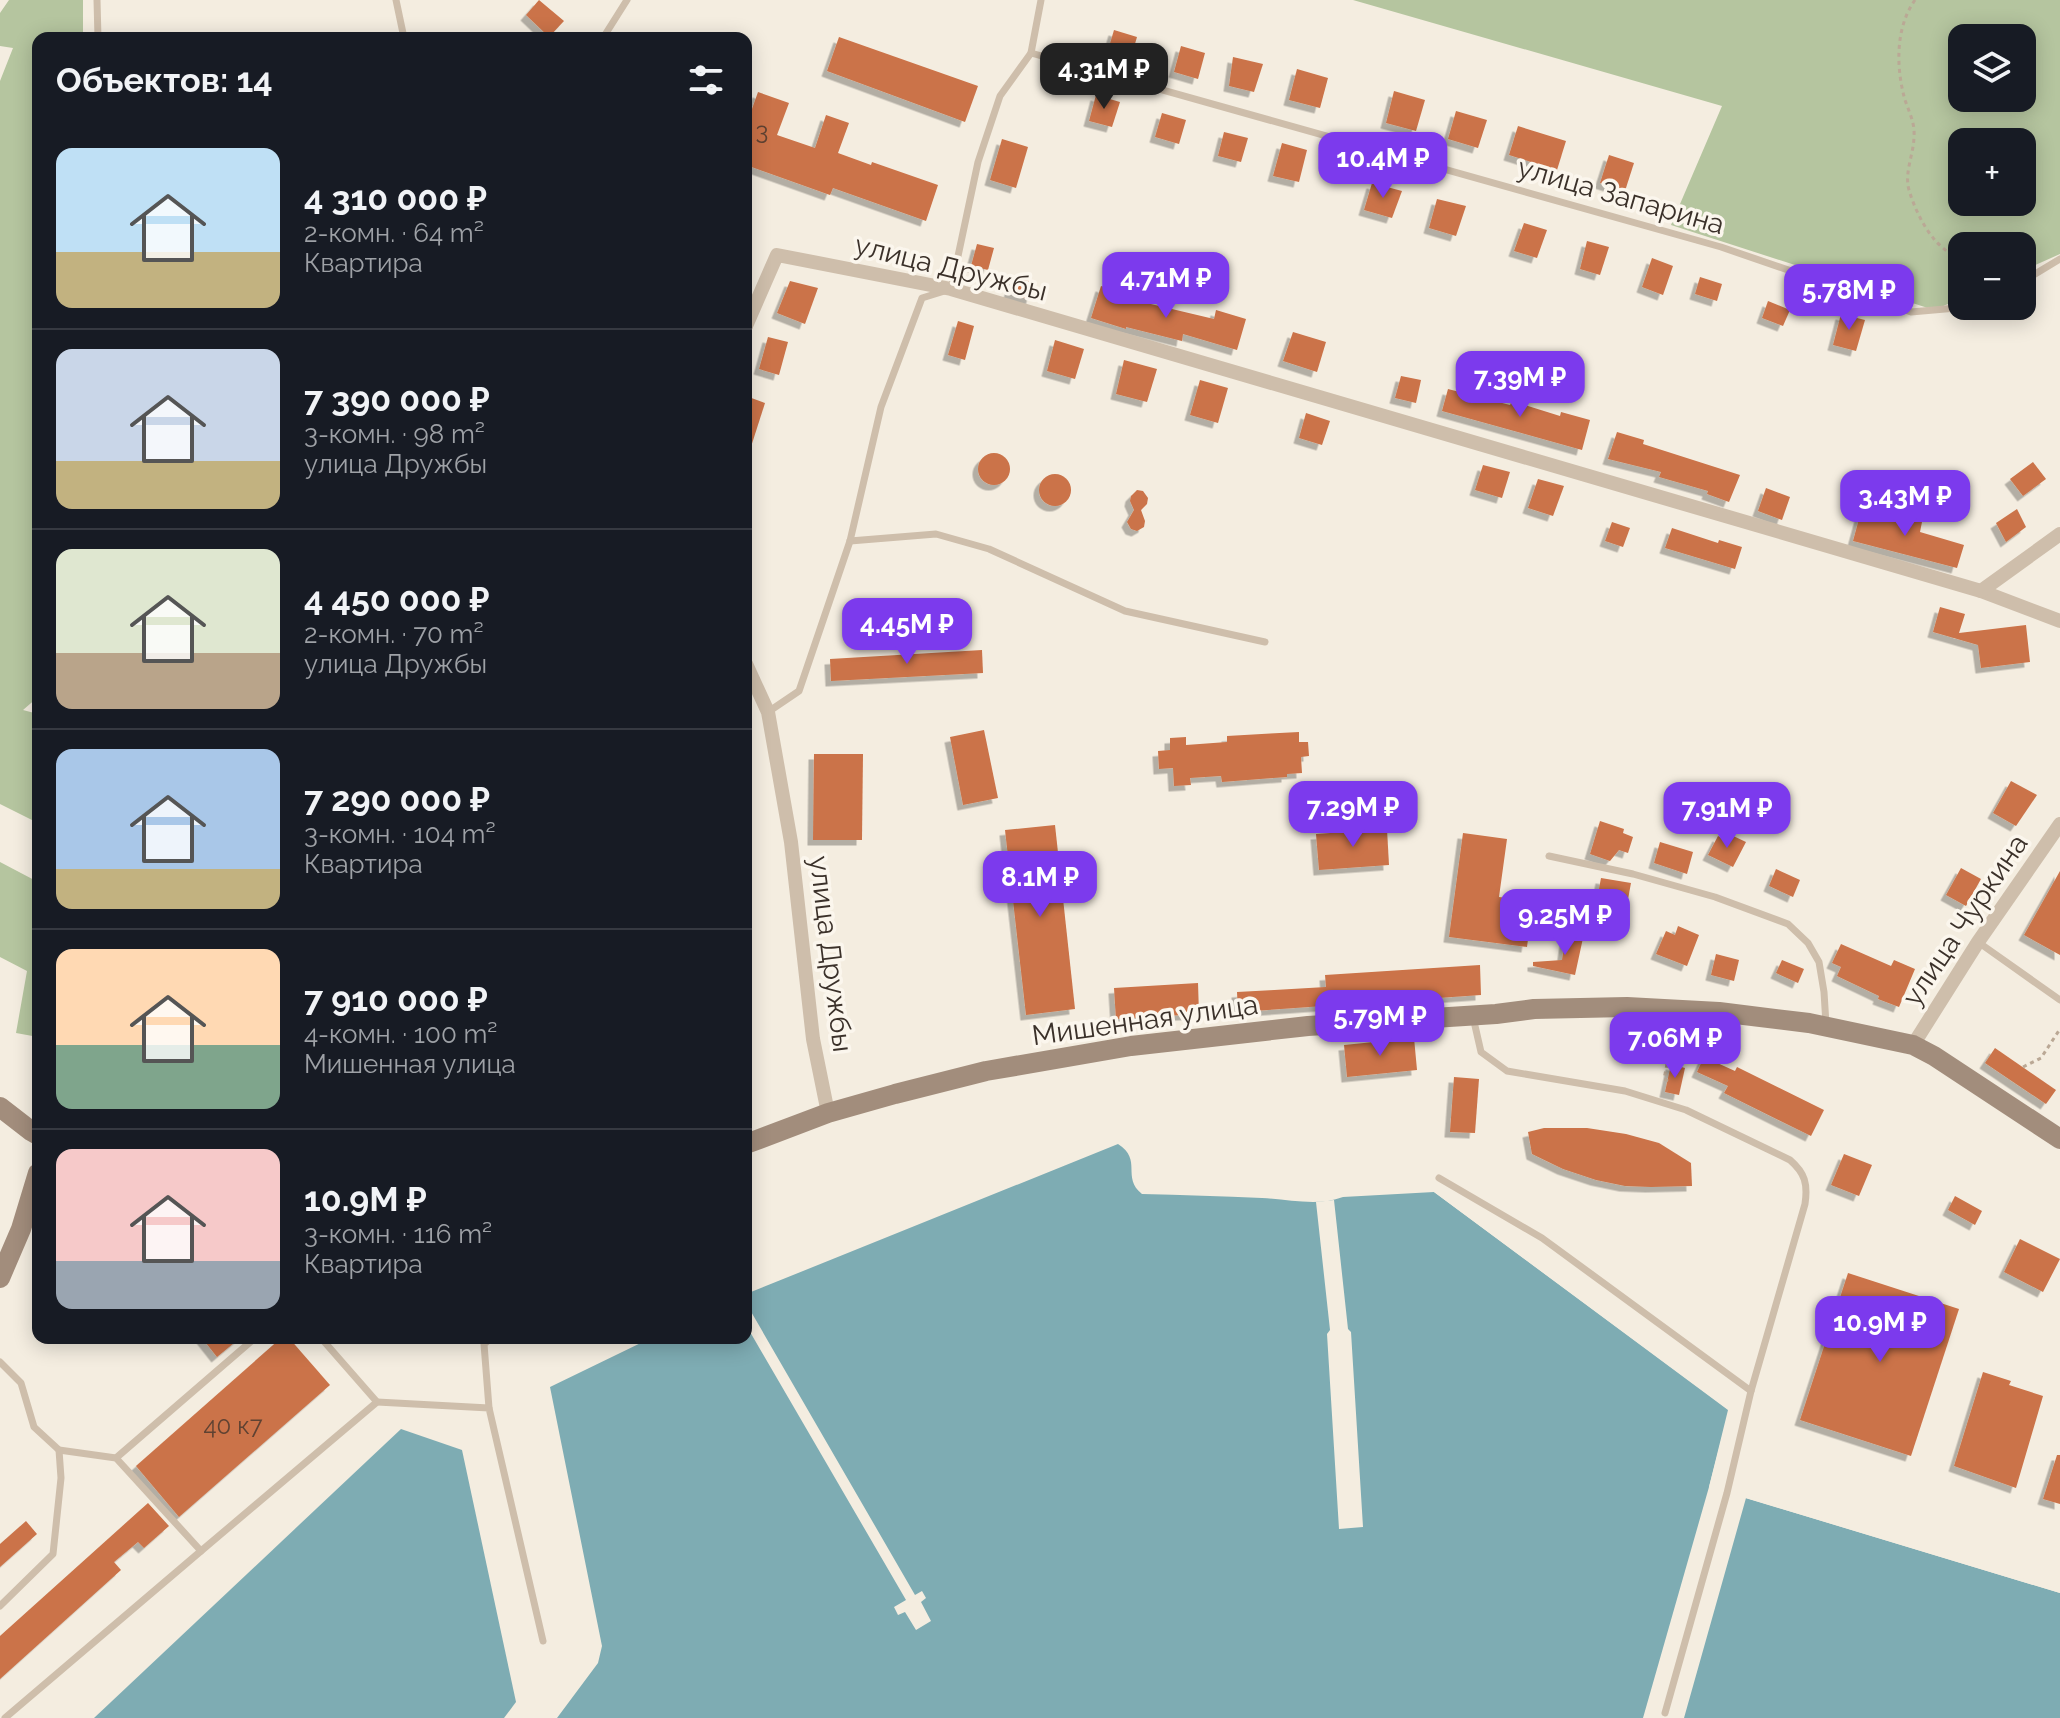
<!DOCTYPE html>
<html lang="ru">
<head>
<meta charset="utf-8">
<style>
  :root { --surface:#171b24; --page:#242831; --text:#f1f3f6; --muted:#9ea1a6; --line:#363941; --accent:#7c3aed }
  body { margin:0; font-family:Raleway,sans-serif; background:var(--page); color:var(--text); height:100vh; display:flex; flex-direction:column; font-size:30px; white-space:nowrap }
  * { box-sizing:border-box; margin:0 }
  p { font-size:26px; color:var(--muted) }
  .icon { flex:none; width:44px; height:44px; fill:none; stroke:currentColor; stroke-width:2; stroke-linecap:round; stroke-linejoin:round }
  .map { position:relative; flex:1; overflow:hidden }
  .side { position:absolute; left:32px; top:32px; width:720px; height:1312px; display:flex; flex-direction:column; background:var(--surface); border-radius:16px; box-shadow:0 4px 20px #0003 }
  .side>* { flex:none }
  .buttons { position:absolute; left:1948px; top:24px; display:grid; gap:16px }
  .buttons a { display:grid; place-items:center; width:88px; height:88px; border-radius:16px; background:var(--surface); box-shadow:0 4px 20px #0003; font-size:40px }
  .price { position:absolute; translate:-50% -68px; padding:0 18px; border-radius:16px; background:var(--accent); color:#fff; font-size:26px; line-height:52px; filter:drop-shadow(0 2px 4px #0008) }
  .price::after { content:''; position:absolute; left:50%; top:48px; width:24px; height:18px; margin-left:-12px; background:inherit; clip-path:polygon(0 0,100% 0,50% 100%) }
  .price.on { background:#222; color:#fff }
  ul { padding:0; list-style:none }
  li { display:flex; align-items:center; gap:24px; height:200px; padding:0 24px }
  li+li { border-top:2px solid var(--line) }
  li span { display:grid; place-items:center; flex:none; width:224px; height:160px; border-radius:16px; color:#555 }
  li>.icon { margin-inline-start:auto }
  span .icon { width:96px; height:96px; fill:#fffc; stroke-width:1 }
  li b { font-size:34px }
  h2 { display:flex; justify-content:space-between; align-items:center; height:96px; padding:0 24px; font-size:34px }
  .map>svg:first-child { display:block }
  .green { fill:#b5c59f; fill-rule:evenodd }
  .water { fill:#7eacb3 }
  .pier { fill:#f4ede0 }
  .building { fill:#cb7348; filter:url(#shadow) }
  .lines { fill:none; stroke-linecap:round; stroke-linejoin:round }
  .path { stroke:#baa895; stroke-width:3; stroke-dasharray:4 4; stroke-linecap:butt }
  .lane { stroke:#cebeab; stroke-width:7 }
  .street { stroke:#cebeab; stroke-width:14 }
  .secondary { stroke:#a28d7c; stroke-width:20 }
  .labels { text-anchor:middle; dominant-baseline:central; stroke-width:7; stroke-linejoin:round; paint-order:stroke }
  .number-label { font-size:24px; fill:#5f4232 }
  .street-label { font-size:28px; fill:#3b312a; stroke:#fbf6ed }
</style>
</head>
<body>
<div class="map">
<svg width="2060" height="1718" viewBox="0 0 2060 1718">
  <defs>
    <filter id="shadow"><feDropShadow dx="-5.5" dy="5.5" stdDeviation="0" flood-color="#0004"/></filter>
  </defs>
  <rect width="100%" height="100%" fill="#f4ede0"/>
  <!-- green -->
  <g class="green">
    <path d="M9,0H83V38H38V697L23,710L38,714V823L0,804V81L13,48L0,46V13Z"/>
    <path d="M1353,0H2060V254L2022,271V246H1962V298L1934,310L1671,225L1722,106ZM1962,38H2022V98H1962ZM1962,142H2022V202H1962Z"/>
    <path d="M0,862L38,882V1037L16,1033L27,971L0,957Z"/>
  </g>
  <!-- water -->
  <g class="water">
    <path d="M1118,1144C1143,1160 1121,1177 1142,1194C1182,1195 1222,1196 1262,1198C1289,1199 1317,1207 1343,1197L1434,1192L1729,1410L1709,1487L2060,1593V1718H557L598,1663L602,1646L550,1387L651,1338H746V1325L906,1600L894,1607L898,1615L905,1612L916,1630L931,1621L921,1602L926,1598L922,1591L915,1595L746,1303V1294Z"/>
    <path d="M401,1429L462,1450L516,1702L504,1718H94Z"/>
  </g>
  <!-- pier -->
  <g class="pier">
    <path d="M1435,1188L1732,1407L1731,1420L1713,1485L2060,1589V1593L1746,1498L1684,1718H1643L1709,1487L1728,1410L1434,1192Z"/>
    <path d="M1334,1200L1348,1329L1351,1332L1363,1527L1339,1529L1327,1334L1330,1330L1316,1202Z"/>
  </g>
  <!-- building -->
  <g class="building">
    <path d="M539,0L564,21L549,37L526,15Z"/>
    <path d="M1114,30L1137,37L1129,64L1106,57Z"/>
    <path d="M839,37L978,86L965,122L827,71Z"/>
    <path d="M1181,46L1205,53L1198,79L1174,72Z"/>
    <path d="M1233,57L1263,64L1254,92L1229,86Z"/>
    <path d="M1297,69L1328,78L1320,108L1289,100Z"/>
    <path d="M1394,91L1425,100L1416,131L1386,123Z"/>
    <path d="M758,92L789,103L777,135L815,148L826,115L849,123L838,153L871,165L872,162L938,185L926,221L833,188L830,195L746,165V126Z"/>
    <path d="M1096,95L1120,102L1112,127L1089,121Z"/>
    <path d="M1456,111L1487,120L1478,148L1448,139Z"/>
    <path d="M1162,113L1186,120L1179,144L1155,137Z"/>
    <path d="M1518,126L1566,141L1557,170L1509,155Z"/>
    <path d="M1224,132L1248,138L1241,162L1218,156Z"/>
    <path d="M1002,139L1028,147L1016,188L990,180Z"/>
    <path d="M1282,143L1307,150L1299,182L1273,176Z"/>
    <path d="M1609,155L1634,163L1625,191L1600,183Z"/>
    <path d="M1372,183L1402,191L1392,218L1364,210Z"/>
    <path d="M1437,199L1466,206L1456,236L1429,228Z"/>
    <path d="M1524,223L1547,230L1537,258L1514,251Z"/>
    <path d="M1587,241L1609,247L1600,275L1580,269Z"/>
    <path d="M977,244L994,248L988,270L971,266Z"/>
    <path d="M1652,258L1673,266L1663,295L1642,287Z"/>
    <path d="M1014,276L1036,283L1031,300L1009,293Z"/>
    <path d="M1700,277L1722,284L1717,301L1695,294Z"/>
    <path d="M790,281L818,288L805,324L777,313Z"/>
    <path d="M1101,286L1135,296L1134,300L1214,319L1216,310L1246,319L1237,350L1183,334L1182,341L1126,327V329L1091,318Z"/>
    <path d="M1768,301L1790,310L1783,326L1762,318Z"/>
    <path d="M1841,314L1865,320L1856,351L1833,345Z"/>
    <path d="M958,321L974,326L965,360L948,355Z"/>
    <path d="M1293,332L1326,342L1317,372L1283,361Z"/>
    <path d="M768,337L788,342L779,375L759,369Z"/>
    <path d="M1055,340L1084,349L1075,379L1047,371Z"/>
    <path d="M1124,360L1157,369L1147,402L1116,394Z"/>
    <path d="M1401,376L1421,380L1416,403L1395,398Z"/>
    <path d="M1200,380L1228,388L1218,423L1190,415Z"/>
    <path d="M1448,389L1510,405L1512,401L1560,416L1561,412L1590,420L1582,450L1442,411Z"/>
    <path d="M746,396L765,403L749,453L746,452Z"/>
    <path d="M1306,413L1330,421L1322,445L1299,438Z"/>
    <path d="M1617,432L1644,440L1643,444L1740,475L1729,502L1707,494L1708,491L1659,477L1661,472L1608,459Z"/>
    <circle cx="994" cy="469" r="16"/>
    <path d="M2033,462L2046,479L2023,496L2010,479Z"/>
    <path d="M1483,465L1510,472L1502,498L1475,490Z"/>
    <circle cx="1055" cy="490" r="16"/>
    <path d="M1538,479L1564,486L1553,516L1528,508Z"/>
    <path d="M1766,488L1790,497L1782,520L1758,511Z"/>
    <path d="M1137,490L1143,491L1148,498L1147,504L1141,510L1145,521L1144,527L1137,531L1131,529L1127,522L1134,510L1130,501L1131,496Z"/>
    <path d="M1862,508L1922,522L1920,532L1964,545L1957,568L1853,541Z"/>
    <path d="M2017,509L2026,527L2006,542L1996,523Z"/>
    <path d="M1612,522L1630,528L1623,547L1605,541Z"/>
    <path d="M1672,528L1718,543L1719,540L1742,547L1735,569L1665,548Z"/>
    <path d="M1940,607L1965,614L1959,633L2026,625L2030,662L1981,668L1978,645L1933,632Z"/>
    <path d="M982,650L983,673L831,681L830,659Z"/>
    <path d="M984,730L998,798L963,805L950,737Z"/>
    <path d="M1299,732V742H1308L1309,756L1301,757L1302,773L1287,774V777L1222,782L1221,776L1190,778L1191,785L1174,786L1173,768L1159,769L1158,751L1170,750V738L1186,737V745L1227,742V736Z"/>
    <path d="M814,754H863L862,840H813Z"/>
    <path d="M2011,781L2037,795L2016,826L1993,813Z"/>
    <path d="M1600,821L1624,829L1623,833L1633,837L1628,853L1619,850L1610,861L1590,854Z"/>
    <path d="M1055,825L1075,1009L1026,1015L1005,830Z"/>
    <path d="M1387,829L1389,865L1319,870L1316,834Z"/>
    <path d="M1463,833L1507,839L1499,897L1533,901L1527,947L1449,937Z"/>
    <path d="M1729,834L1746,842L1733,867L1708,855L1718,836L1726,840Z"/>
    <path d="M1660,842L1693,852L1687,874L1654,863Z"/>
    <path d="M1961,868L1981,879L1966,906L1946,895Z"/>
    <path d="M1776,869L1800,880L1793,897L1769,886Z"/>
    <path d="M2060,871V955L2024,935Z"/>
    <path d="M1601,878L1631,883L1624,921L1594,916Z"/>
    <path d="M1678,926L1699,935L1687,966L1656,954L1666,931L1675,935Z"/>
    <path d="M1566,934L1583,938L1575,975L1533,966V962L1562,960Z"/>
    <path d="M1841,944L1891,966L1894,960L1915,969L1899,1007L1878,999L1879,996L1837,976L1841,967L1832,963Z"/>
    <path d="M1716,954L1739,960L1734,981L1711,975Z"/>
    <path d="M1782,960L1804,969L1798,983L1776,973Z"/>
    <path d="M1480,965L1481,995L1238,1012L1237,992L1326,987L1325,975Z"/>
    <path d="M1198,983L1199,1014L1116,1019L1114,988Z"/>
    <path d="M1414,1038L1417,1070L1347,1077L1344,1045Z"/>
    <path d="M1995,1048L2056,1090L2046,1104L1985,1063Z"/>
    <path d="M1704,1057L1735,1071L1737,1067L1824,1110L1811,1136L1724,1093L1728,1086L1697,1072Z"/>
    <path d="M1671,1064L1685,1068L1679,1095L1665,1092Z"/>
    <path d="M1454,1077L1479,1079L1475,1133L1450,1132Z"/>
    <path d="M1544,1128H1587L1626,1134L1659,1143L1691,1163L1692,1186L1651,1187L1625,1186L1596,1180L1563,1169L1532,1154L1528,1132Z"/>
    <path d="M1844,1154L1872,1165L1859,1196L1831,1185Z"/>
    <path d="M1955,1196L1982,1211L1975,1225L1948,1210Z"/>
    <path d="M2020,1239L2060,1259L2043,1292L2004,1272Z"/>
    <path d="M1848,1273L1959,1309L1911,1456L1800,1420Z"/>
    <path d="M202,1338H240L217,1357Z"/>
    <path d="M281,1338H289L330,1385L179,1517L136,1466Z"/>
    <path d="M1983,1372L2011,1381L2009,1385L2043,1396L2016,1488L1954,1466Z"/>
    <path d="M2057,1455H2060V1504L2043,1499Z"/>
    <path d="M148,1503L169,1526L144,1548L138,1542L114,1562L121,1570L0,1679V1636Z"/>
    <path d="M26,1521L37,1534L0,1567V1544Z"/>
  </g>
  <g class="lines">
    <!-- path -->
    <g class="path">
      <path d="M1915,0C1895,28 1896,68 1905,100C1909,112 1915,123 1914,136C1914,154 1904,172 1909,190C1914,207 1923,226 1934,239C1941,248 1953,255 1962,263"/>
      <path d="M2023,1067L2041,1058L2060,1029"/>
      <path d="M1668,1081L1664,1079L1670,1049L1686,1046L1689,1028"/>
    </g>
    <!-- lane -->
    <g class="lane">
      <path d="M97,0L98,38"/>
      <path d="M396,0L404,38"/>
      <path d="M603,38L627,0"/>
      <path d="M1031,53L1041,0"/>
      <path d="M2022,282L2060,259"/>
      <path d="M850,541L936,534L989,549L1125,611L1265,642"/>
      <path d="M768,712L799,691L850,541L881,407L922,298L951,289L978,162L1000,96L1031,53L1721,247L1911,312L1979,306"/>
      <path d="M1549,856L1633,874L1715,897L1788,924L1808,943L1819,962L1824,992L1826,1024"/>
      <path d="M1978,942L2060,1000"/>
      <path d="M1473,1017L1481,1052L1507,1071L1625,1091L1686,1110L1790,1160C1805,1173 1808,1184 1805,1204L1751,1391"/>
      <path d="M1439,1178L1542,1238L1751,1391L1727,1493L1665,1713"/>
      <path d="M0,1362L21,1383L34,1427L59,1450L116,1458L201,1551L5,1718"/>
      <path d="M377,1402L489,1408L543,1641"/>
      <path d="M489,1408L484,1344L491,1338"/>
      <path d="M116,1458L255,1338"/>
      <path d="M201,1551L377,1402L321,1338"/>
      <path d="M0,1606L53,1554L61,1478L59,1450"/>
    </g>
    <!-- street -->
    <g class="street">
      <path d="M746,326L777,255L951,289L1981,591L2060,621"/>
      <path d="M1981,591L2060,534"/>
      <path d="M746,664L768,712L791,842L813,1039L828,1113"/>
      <path d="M1913,1045L1978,942L2060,824"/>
    </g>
    <!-- secondary -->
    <g class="secondary">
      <path d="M0,1107L31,1131L38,1135"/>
      <path d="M746,1144L828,1113L895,1094L986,1071L1131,1046L1308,1026L1496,1014L1534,1009L1627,1007L1719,1012L1809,1023L1913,1045L1934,1056L2060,1139"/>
      <path d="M0,1278L21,1229L38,1173"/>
    </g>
  </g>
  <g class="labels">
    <!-- number labels -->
    <g class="number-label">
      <text x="762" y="130">3</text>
      <text x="233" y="1425">40 к7</text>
    </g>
    <!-- street labels -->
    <g class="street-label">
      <text transform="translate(1621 196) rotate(16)">улица Запарина</text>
      <text transform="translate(951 268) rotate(14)">улица Дружбы</text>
      <text transform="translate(1965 920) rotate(-56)">улица Чуркина</text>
      <text transform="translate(831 954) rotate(83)">улица Дружбы</text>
      <text transform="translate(1145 1020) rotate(-8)">Мишенная улица</text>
    </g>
  </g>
</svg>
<div class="buttons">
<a><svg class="icon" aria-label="layers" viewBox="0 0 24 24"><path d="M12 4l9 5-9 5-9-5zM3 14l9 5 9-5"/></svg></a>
<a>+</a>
<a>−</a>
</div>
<b class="price on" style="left:1104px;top:111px">4.31M ₽</b>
<b class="price" style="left:1383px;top:200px">10.4M ₽</b>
<b class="price" style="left:1166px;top:320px">4.71M ₽</b>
<b class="price" style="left:1849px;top:332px">5.78M ₽</b>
<b class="price" style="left:1520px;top:419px">7.39M ₽</b>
<b class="price" style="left:1905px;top:538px">3.43M ₽</b>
<b class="price" style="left:907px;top:666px">4.45M ₽</b>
<b class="price" style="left:1353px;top:849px">7.29M ₽</b>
<b class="price" style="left:1727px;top:850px">7.91M ₽</b>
<b class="price" style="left:1040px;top:919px">8.1M ₽</b>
<b class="price" style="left:1565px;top:957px">9.25M ₽</b>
<b class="price" style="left:1380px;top:1058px">5.79M ₽</b>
<b class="price" style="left:1675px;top:1080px">7.06M ₽</b>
<b class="price" style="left:1880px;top:1364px">10.9M ₽</b>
<section class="side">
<h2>Объектов: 14<svg class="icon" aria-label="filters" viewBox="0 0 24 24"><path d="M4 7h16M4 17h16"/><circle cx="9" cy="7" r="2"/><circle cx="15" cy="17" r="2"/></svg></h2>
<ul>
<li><span style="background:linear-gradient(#bfe0f5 65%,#c2b280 0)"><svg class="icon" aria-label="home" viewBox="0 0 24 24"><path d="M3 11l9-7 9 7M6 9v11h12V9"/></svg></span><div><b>4 310 000 ₽</b><p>2-комн. · 64 m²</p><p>Квартира</p></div></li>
<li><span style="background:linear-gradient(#c9d6e8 70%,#c2b280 0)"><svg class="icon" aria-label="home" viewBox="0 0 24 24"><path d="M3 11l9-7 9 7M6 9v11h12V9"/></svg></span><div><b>7 390 000 ₽</b><p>3-комн. · 98 m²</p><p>улица Дружбы</p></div></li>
<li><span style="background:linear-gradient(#dfe7d0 65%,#b9a48a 0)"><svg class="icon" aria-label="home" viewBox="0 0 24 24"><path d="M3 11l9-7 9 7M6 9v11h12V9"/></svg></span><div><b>4 450 000 ₽</b><p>2-комн. · 70 m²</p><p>улица Дружбы</p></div></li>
<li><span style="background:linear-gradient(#a9c7e8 75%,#c2b280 0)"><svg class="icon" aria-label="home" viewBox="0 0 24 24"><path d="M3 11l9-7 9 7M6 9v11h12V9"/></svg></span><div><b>7 290 000 ₽</b><p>3-комн. · 104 m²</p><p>Квартира</p></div></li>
<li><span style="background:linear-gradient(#ffd9b3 60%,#7fa58c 0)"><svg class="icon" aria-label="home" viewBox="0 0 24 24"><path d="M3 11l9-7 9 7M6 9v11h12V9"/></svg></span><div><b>7 910 000 ₽</b><p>4-комн. · 100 m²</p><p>Мишенная улица</p></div></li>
<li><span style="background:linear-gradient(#f6c9c9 70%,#9aa5b1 0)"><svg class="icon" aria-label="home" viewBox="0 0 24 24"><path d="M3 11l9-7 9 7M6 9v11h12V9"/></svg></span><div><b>10.9M ₽</b><p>3-комн. · 116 m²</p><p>Квартира</p></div></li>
</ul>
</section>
</div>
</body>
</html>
